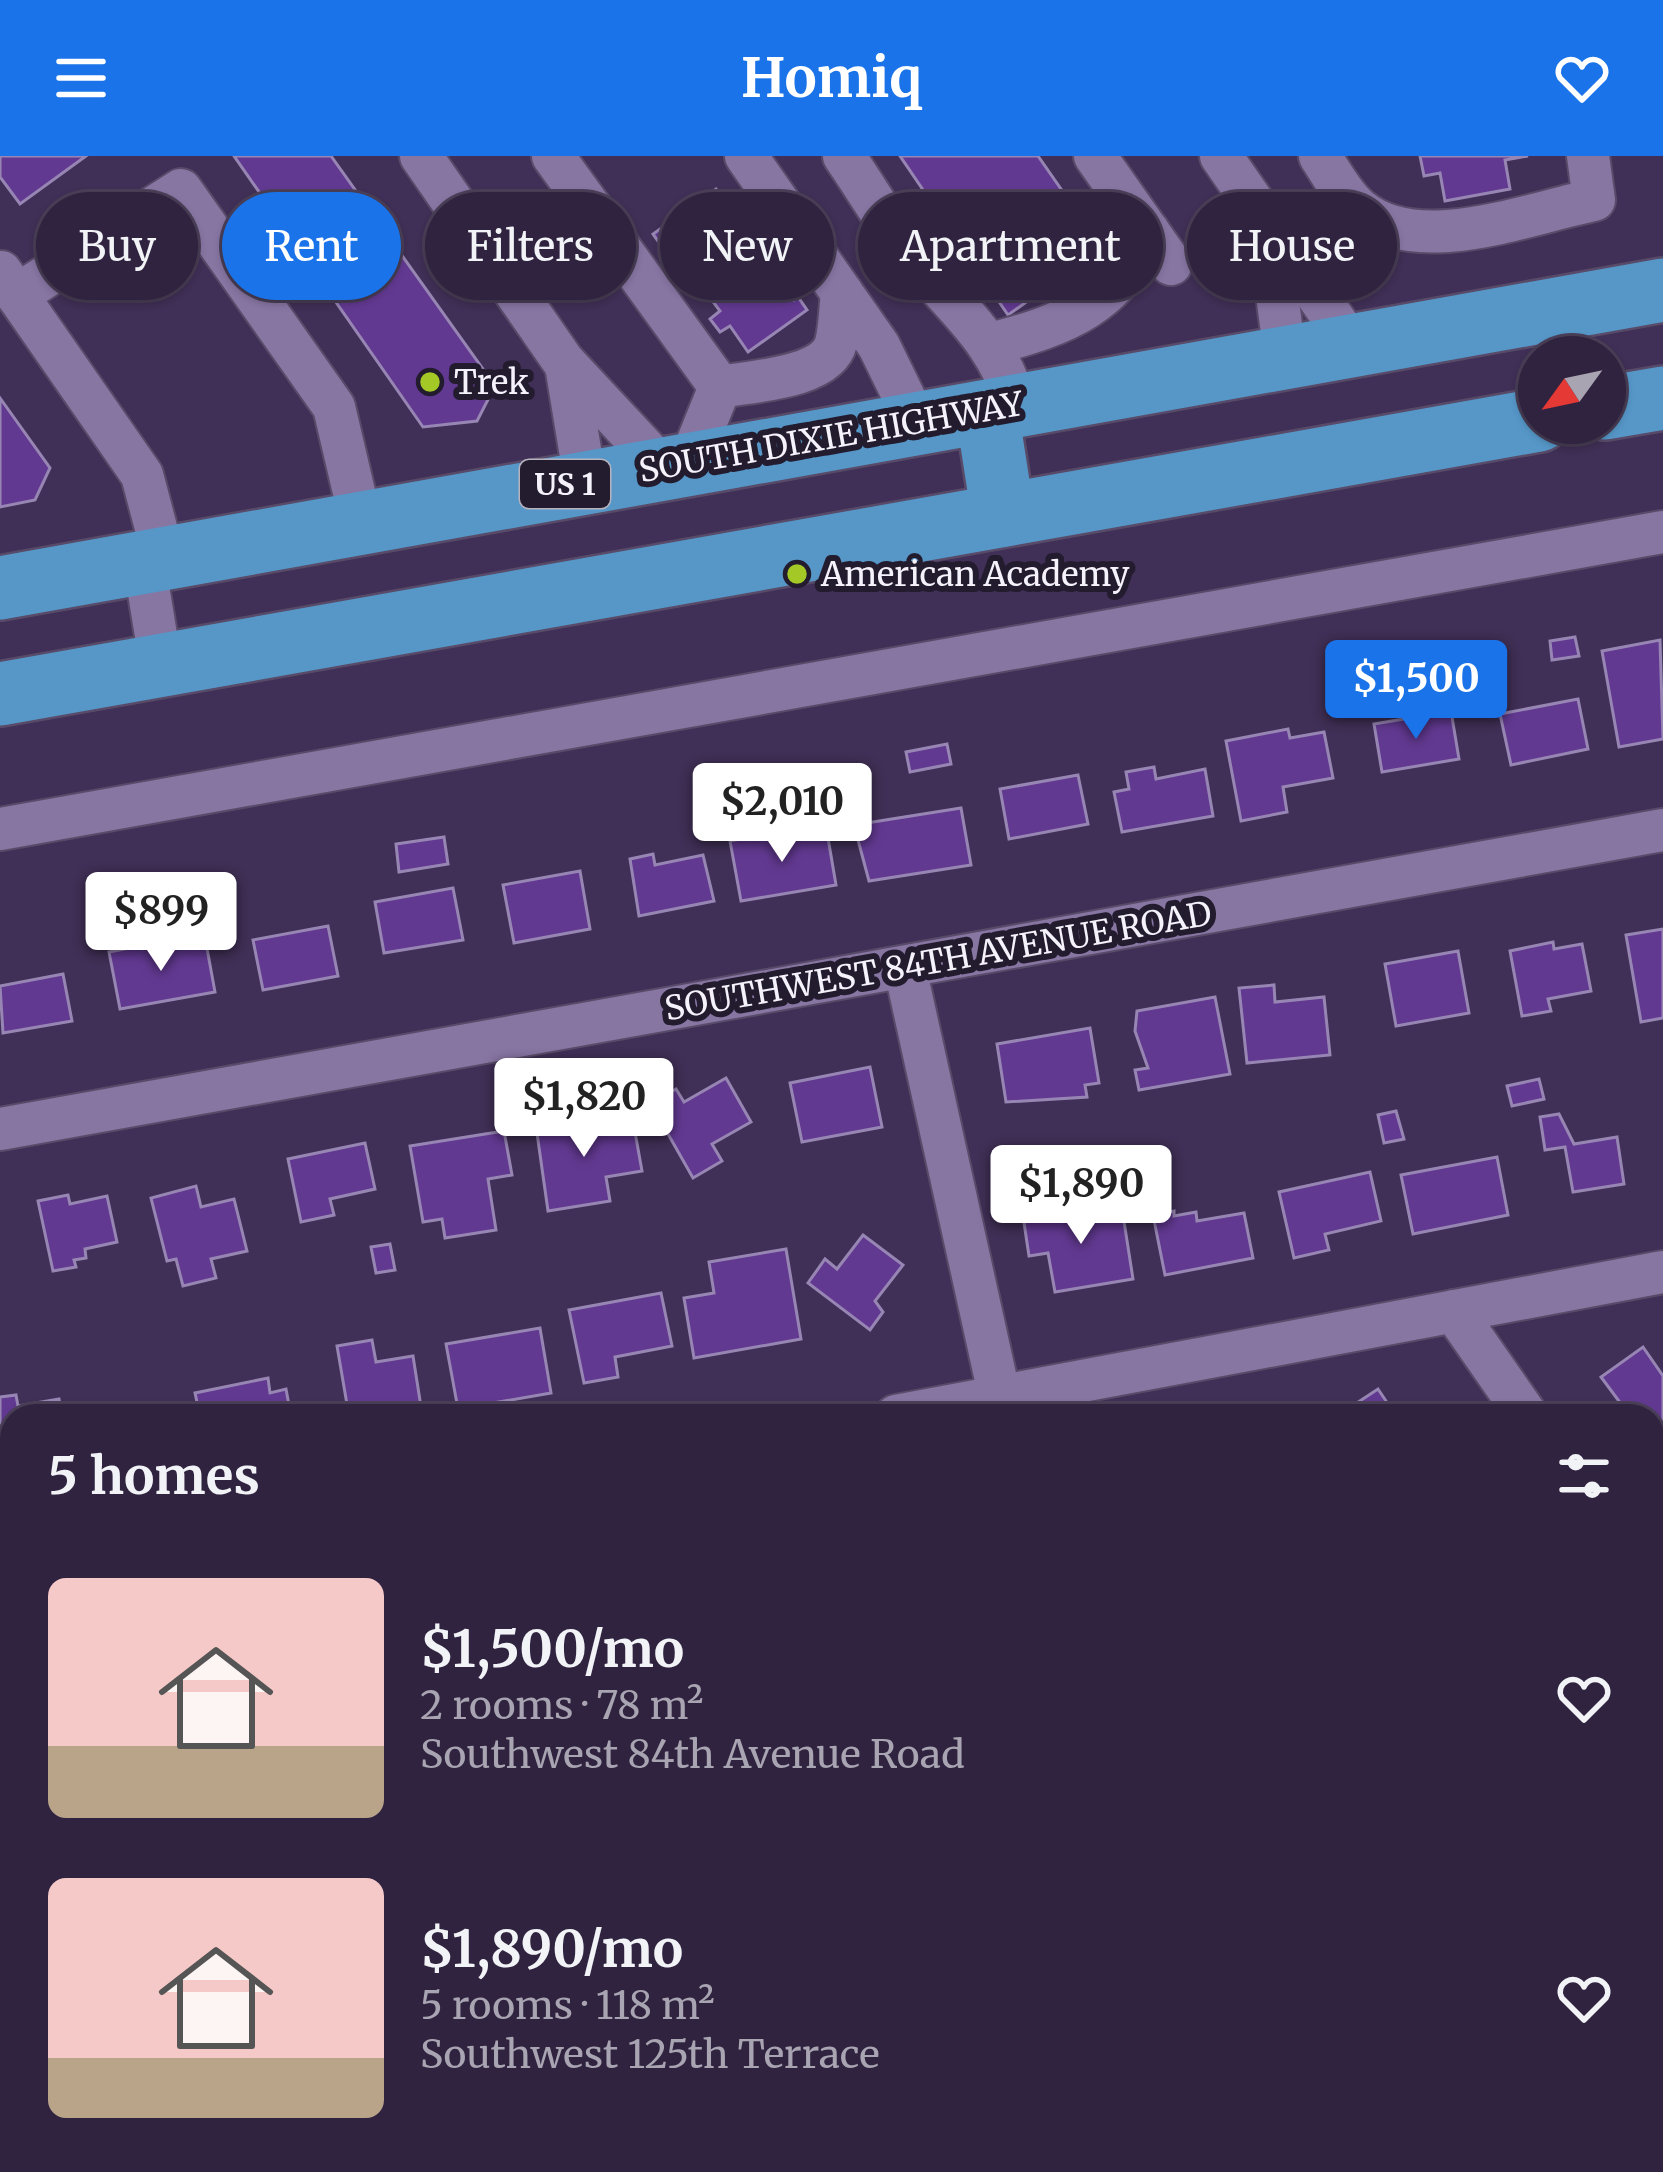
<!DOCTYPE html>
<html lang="en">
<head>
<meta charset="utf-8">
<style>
  :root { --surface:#302340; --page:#382b47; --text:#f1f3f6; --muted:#a8a4b1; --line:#4b4059; --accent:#1a73e8 }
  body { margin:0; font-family:Merriweather,serif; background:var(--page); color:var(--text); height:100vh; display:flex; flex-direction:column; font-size:45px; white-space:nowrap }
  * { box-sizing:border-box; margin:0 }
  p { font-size:39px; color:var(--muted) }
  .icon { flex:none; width:66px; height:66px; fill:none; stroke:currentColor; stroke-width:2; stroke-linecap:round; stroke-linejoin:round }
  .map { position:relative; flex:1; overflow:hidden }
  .details { position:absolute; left:0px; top:1248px; width:1665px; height:768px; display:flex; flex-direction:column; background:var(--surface); border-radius:36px 36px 0 0; box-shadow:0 3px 9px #0004,0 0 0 3px var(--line) }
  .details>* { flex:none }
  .banner { position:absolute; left:36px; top:36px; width:1593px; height:108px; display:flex; gap:24px }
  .needle { width:78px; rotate:237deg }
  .fabs { position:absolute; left:1518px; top:180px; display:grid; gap:24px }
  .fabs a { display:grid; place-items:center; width:108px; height:108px; border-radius:50%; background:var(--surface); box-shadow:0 3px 9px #0004,0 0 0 3px var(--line); font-size:60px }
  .price { position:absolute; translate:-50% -102px; padding:0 27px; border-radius:12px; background:#fff; color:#222; font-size:39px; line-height:78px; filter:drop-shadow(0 3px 6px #0008) }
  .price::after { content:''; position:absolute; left:50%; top:72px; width:36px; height:27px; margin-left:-18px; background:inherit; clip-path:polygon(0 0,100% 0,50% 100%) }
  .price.on { background:var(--accent); color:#fff }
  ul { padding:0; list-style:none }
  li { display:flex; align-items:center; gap:36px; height:300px; padding:0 48px }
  li span { display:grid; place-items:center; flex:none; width:336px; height:240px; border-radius:18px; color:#555 }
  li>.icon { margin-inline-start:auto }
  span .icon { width:144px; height:144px; fill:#fffc; stroke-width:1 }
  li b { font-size:51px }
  h2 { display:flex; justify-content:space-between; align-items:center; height:144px; padding:0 48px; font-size:51px }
  .tag { padding:0 42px; border-radius:54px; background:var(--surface); box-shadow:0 3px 9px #0004,0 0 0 3px var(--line); font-size:42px; line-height:108px }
  .tag.on { background:var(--accent); color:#fff }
  header { display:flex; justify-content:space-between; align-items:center; height:156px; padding:0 48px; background:var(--accent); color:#fff; font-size:54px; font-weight:700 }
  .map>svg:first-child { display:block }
  .building { fill:#623991; stroke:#9785b3; stroke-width:3 }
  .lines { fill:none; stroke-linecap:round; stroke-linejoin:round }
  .minor-casing { stroke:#584b69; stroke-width:46 }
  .highway-casing { stroke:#584b69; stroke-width:68 }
  .minor { stroke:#8775a2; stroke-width:42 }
  .highway { stroke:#5697c8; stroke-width:63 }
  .poi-dot { fill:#a4c825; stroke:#231c2e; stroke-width:4.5 }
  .labels { text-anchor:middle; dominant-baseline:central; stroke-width:12; stroke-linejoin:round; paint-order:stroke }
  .shield { fill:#231c2e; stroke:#b6b2be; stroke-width:3 }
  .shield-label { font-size:30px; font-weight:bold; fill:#f5f2fc }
  .poi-label { font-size:33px; fill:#f5f2fc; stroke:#231c2e; text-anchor:start }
  .street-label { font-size:33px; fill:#f5f2fc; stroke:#231c2e }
</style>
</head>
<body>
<header><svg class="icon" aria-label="menu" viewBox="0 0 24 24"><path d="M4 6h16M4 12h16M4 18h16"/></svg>Homiq<svg class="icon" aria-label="heart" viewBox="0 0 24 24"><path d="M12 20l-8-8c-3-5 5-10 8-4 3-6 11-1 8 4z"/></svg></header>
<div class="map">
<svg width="1663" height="2016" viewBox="0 0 1663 2016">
  <rect width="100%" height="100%" fill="#402f56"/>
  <!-- building -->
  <g class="building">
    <path d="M0,0H86L20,48L0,21Z"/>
    <path d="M234,0H331L495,230L477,265L423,271Z"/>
    <path d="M900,0H1038L1102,92L1008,159Z"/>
    <path d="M1420,0H1528L1505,4L1510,33L1445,45L1440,17L1424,20Z"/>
    <path d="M716,33L794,144L798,141L807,154L748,196L730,170L720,176L710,163L720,155L700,128L692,133L653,78Z"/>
    <path d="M0,242L50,312L35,344L0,351Z"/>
    <path d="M1575,481L1579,500L1552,504L1550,485Z"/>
    <path d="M1660,484L1663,583L1619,591L1602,495Z"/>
    <path d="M1578,543L1588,593L1511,609L1500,558Z"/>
    <path d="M1451,555L1459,603L1382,616L1374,568Z"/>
    <path d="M1288,573L1290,582L1324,576L1333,622L1283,631L1287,656L1241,665L1226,585Z"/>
    <path d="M947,588L951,608L910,616L906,596Z"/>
    <path d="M1154,611L1156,623L1205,613L1213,660L1122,676L1114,636L1129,633L1126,616Z"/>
    <path d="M1078,619L1088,668L1009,683L1000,633Z"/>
    <path d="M961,652L971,709L869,725L854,669Z"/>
    <path d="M778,676L780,684L827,676L836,729L741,745L730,685Z"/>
    <path d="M444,681L448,708L399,716L396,688Z"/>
    <path d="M653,698L655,709L703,699L714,745L639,760L630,703Z"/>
    <path d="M580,715L590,773L514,787L503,729Z"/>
    <path d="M453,732L463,784L384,797L375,746Z"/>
    <path d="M131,742L135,761L102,767L99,747Z"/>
    <path d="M328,770L338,820L263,834L253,784Z"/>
    <path d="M1663,773V862L1641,866L1626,779Z"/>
    <path d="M1553,786L1554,793L1582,788L1591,835L1548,843L1551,855L1522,860L1510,795Z"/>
    <path d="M206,787L215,836L120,853L109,796L151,788L152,796Z"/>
    <path d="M1458,795L1469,857L1396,870L1385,808Z"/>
    <path d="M63,818L72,865L3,877L0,830Z"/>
    <path d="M1274,829L1275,846L1324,841L1330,899L1247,907L1239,832Z"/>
    <path d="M1215,841L1230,918L1139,934L1135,914L1148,912L1135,875L1137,855Z"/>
    <path d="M1090,872L1099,927L1085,929L1087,941L1006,946L997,888Z"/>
    <path d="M870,911L882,971L802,986L790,927Z"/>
    <path d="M726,922L751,966L712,988L722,1005L693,1022L651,948L676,933L684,946Z"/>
    <path d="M1539,923L1544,943L1512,950L1507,930Z"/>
    <path d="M1396,955L1404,983L1384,987L1378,959Z"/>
    <path d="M570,958L572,975L633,965L642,1015L606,1021L610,1045L548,1055L535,963Z"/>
    <path d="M1559,958L1574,988L1617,981L1624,1028L1573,1036L1565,991L1545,994L1540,961Z"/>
    <path d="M504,975L512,1019L488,1023L496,1074L445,1082L442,1063L423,1066L410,990Z"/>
    <path d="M365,987L375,1033L330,1043L334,1059L301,1066L288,1003Z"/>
    <path d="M1497,1001L1508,1059L1413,1078L1401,1019Z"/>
    <path d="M1370,1016L1381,1065L1325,1078L1329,1094L1294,1102L1279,1036Z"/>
    <path d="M196,1030L201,1051L234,1043L247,1095L211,1103L216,1122L183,1130L176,1103L167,1105L151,1042Z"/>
    <path d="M68,1039L70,1048L107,1040L117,1086L85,1093L86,1102L74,1104L76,1111L53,1115L38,1045Z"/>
    <path d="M1071,1052L1123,1059L1133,1123L1055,1136L1048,1097L1029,1100L1023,1060Z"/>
    <path d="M1174,1055V1060L1196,1056L1197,1065L1244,1057L1253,1102L1165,1119L1153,1059Z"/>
    <path d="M863,1079L903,1109L875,1145L883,1156L870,1174L808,1127L825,1103L837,1113Z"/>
    <path d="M390,1088L395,1114L376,1117L371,1091Z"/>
    <path d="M786,1093L801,1183L694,1202L684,1142L714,1137L709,1106Z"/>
    <path d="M661,1137L672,1190L615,1201L618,1221L584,1227L569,1154Z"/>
    <path d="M540,1172L551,1237L458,1253L446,1188Z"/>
    <path d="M372,1184L376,1206L413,1200L421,1251L349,1260L337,1190Z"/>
    <path d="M1643,1191L1663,1220V1295L1658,1299L1653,1260H1630L1601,1221Z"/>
    <path d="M268,1222L270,1237L286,1233L291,1260H200L195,1237Z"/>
    <path d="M1378,1233L1396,1260H1337Z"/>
    <path d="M16,1239L18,1250L59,1243L62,1260H12V1323L0,1325V1241Z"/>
    <path d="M1663,1645V1714L1653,1717V1652Z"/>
    <path d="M0,1716L12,1733V1828L0,1837Z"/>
    <path d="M1653,1962L1663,1975V2016H1620L1611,2004H1653Z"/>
    <path d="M480,2004H540L549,2016H489Z"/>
    <path d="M764,2004H869L870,2006L856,2016H773Z"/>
    <path d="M1375,2004H1411L1420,2016H1358Z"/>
  </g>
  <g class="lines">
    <defs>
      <g id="minor">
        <path d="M421,0L563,205L661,310"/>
        <path d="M553,0L720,231"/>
        <path d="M746,0L879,190L917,268"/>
        <path d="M844,0C867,33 887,69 912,100C954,151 999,184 1016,250"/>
        <path d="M1095,0L1171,108"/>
        <path d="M1221,0L1351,188"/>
        <path d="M1320,0C1332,18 1343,40 1359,53C1417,102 1526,58 1594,44L1588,0"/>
        <path d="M1269,78L1285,199"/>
        <path d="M1,116L142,319L164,402"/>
        <path d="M17,139L181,34L334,251L361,366"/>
        <path d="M991,188C1064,169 1118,149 1148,75"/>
        <path d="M566,209L585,324"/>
        <path d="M720,231C750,225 826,223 836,187C840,171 840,153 842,137"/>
        <path d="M690,305L720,231"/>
        <path d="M144,406L161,510"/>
        <path d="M0,673L1663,376"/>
        <path d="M905,812L1004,1260"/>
        <path d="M0,973L1663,674"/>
        <path d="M1454,1155L1527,1260"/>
        <path d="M896,1260L1663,1116"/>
        <path d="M0,1422L12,1419"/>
        <path d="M1653,1440L1663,1454"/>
        <path d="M0,1495L12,1512"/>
        <path d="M360,2004L369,2016"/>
        <path d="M972,2004L980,2016"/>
        <path d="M1509,2004L1517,2016"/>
      </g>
      <g id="highway">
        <path d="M1605,252L1663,242"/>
        <path d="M987,256L1003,359"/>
        <path d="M0,432L1663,134"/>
        <path d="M0,538L1539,264"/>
      </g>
    </defs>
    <!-- minor casing -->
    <use href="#minor" class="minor-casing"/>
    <!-- highway casing -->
    <use href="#highway" class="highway-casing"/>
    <!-- minor -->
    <use href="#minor" class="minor"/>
    <!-- highway -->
    <use href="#highway" class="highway"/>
  </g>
  <!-- markers -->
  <g class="poi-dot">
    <circle cx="430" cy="226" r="12"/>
    <circle cx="797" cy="418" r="12"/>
  </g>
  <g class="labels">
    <!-- shield labels -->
    <rect class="shield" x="520" y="304" width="90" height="48" rx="9"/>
    <g class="shield-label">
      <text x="565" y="328">US 1</text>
    </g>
    <!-- poi labels -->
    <g class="poi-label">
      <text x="454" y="226">Trek</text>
      <text x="821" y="418">American Academy</text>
    </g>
    <!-- street labels -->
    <g class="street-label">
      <text transform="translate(831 281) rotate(-10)">SOUTH DIXIE HIGHWAY</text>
      <text transform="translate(938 805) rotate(-10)">SOUTHWEST 84TH AVENUE ROAD</text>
    </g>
  </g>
</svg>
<div class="fabs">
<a><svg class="needle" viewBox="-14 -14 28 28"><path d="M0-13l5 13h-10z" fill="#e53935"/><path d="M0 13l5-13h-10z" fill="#a8a4b1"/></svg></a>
</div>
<b class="price on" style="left:1416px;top:586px">$1,500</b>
<b class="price" style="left:782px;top:709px">$2,010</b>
<b class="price" style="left:161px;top:818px">$899</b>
<b class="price" style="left:584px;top:1004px">$1,820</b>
<b class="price" style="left:1081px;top:1091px">$1,890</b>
<div class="banner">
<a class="tag">Buy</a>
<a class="tag on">Rent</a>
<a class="tag">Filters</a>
<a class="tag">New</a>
<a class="tag">Apartment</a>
<a class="tag">House</a>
</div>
<section class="details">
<h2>5 homes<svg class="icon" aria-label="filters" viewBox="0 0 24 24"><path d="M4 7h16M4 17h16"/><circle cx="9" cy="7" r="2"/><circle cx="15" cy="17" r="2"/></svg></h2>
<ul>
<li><span style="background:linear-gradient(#f6c9c9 70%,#b9a48a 0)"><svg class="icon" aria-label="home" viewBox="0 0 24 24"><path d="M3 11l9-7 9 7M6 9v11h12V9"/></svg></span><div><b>$1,500/mo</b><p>2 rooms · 78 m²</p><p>Southwest 84th Avenue Road</p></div><svg class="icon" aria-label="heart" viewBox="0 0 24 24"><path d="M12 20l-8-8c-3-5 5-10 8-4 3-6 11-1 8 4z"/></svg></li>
<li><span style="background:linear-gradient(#f6c9c9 75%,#b9a48a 0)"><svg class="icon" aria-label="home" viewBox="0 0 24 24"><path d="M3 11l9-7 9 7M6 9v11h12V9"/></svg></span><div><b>$1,890/mo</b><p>5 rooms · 118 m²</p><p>Southwest 125th Terrace</p></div><svg class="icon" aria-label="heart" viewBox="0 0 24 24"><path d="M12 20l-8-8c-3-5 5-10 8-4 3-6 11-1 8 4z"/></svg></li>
</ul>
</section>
</div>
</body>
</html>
